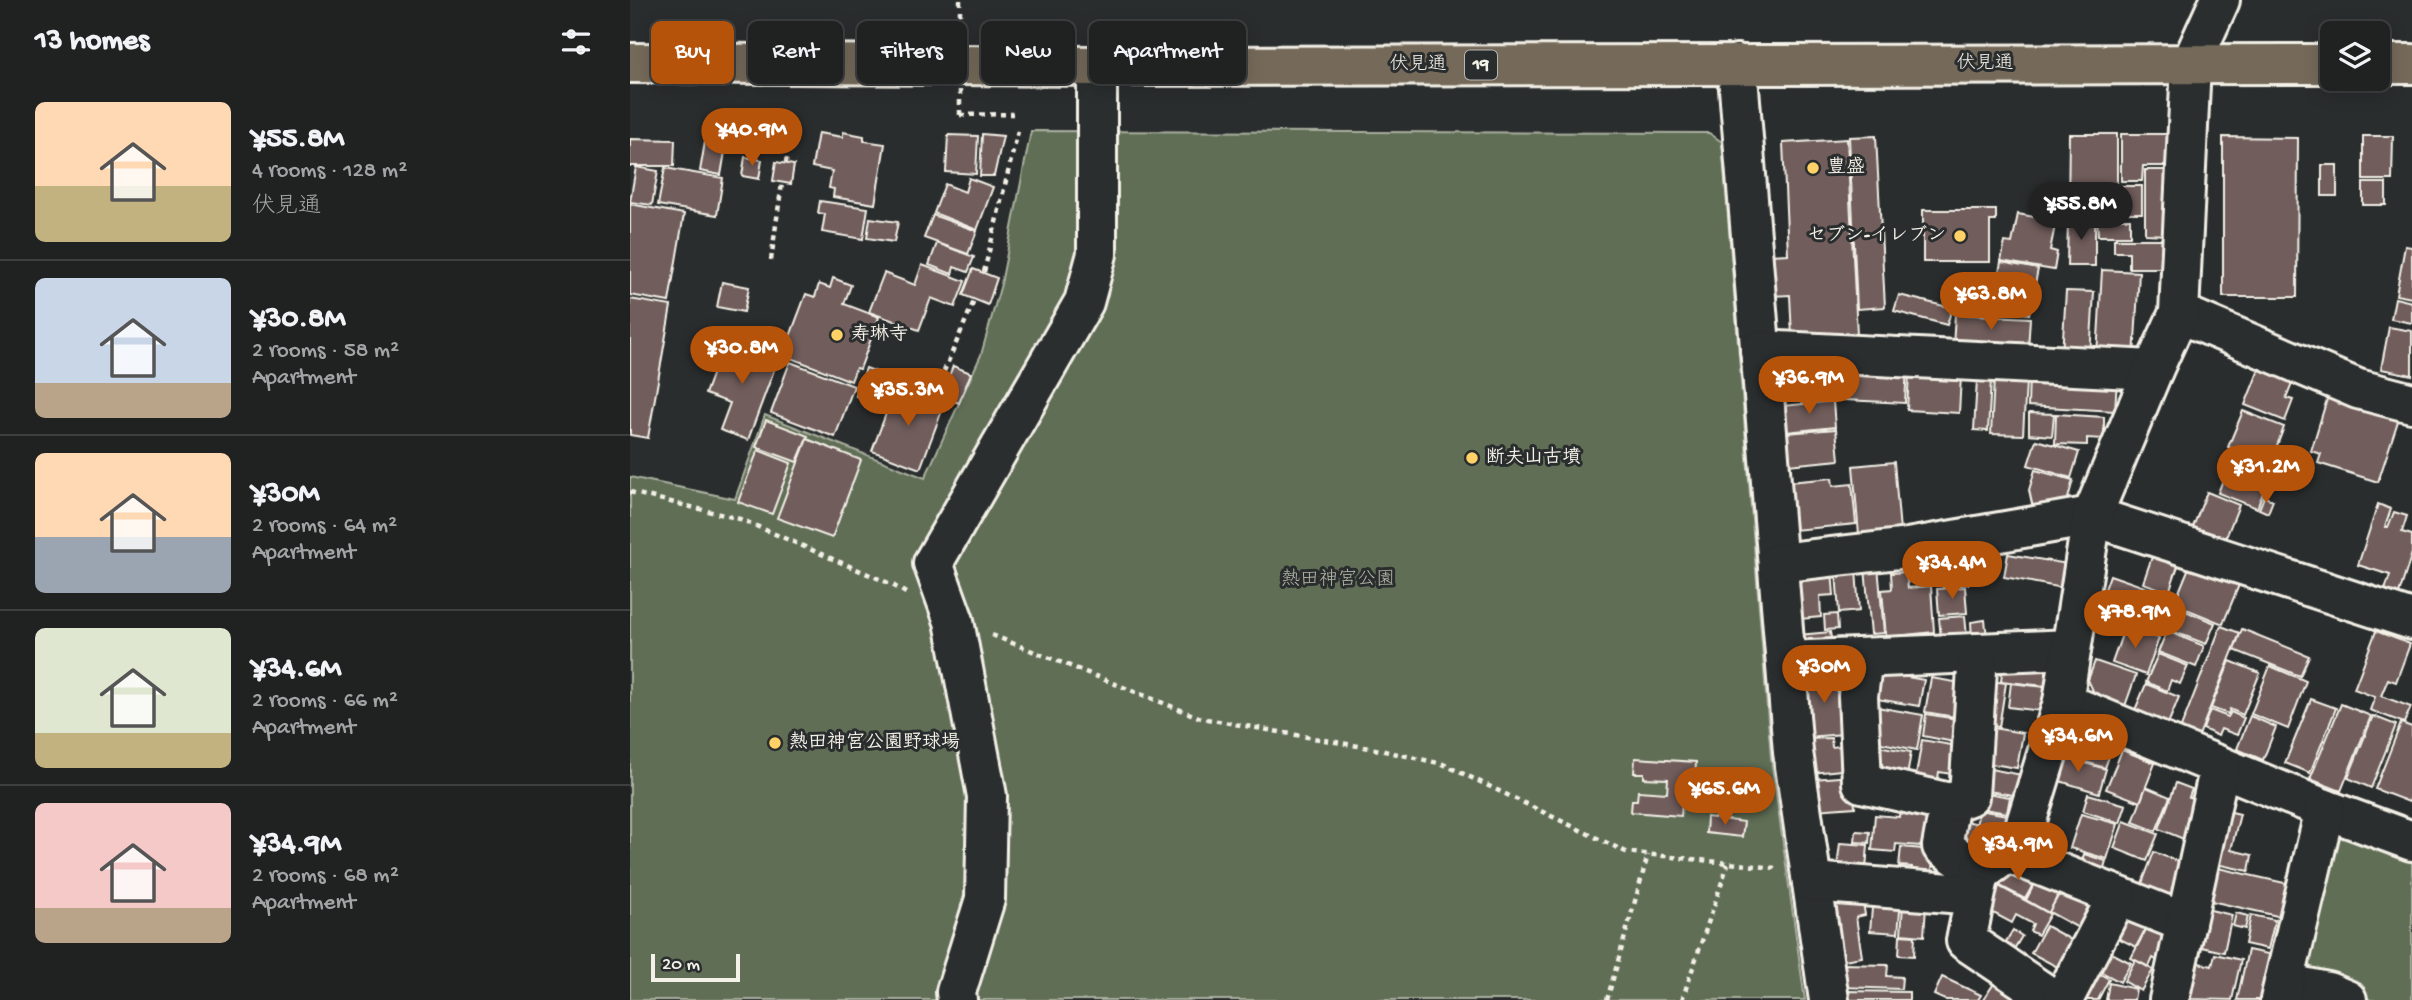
<!DOCTYPE html>
<html lang="en">
<head>
<meta charset="utf-8">
<style>
  :root { --surface:#202222; --page:#282a2a; --text:#f1f3f6; --muted:#a2a4a5; --line:#3d3f40; --accent:#b45309 }
  body { margin:0; font-family:"Gochi Hand","Klee One",sans-serif; background:var(--page); color:var(--text); height:100vh; display:flex; flex-direction:column; font-size:26px; white-space:nowrap }
  * { box-sizing:border-box; margin:0 }
  p { font-size:23px; color:var(--muted) }
  .icon { flex:none; width:38px; height:38px; fill:none; stroke:currentColor; stroke-width:2; stroke-linecap:round; stroke-linejoin:round }
  .map { position:relative; flex:1; overflow:hidden }
  .sheet { display:flex; flex-direction:column; background:var(--surface); width:630px }
  .sheet>* { flex:none }
  .top-card { position:absolute; left:21px; top:21px; width:665px; height:63px; display:flex; gap:14px }
  .fabs { position:absolute; left:1690px; top:21px; display:grid; gap:14px }
  .fabs a { display:grid; place-items:center; width:70px; height:70px; border-radius:10px; background:var(--surface); box-shadow:0 4px 18px #0003,0 0 0 2px var(--line); font-size:35px }
  .scale { position:absolute; left:21px; bottom:18px; width:89px; box-sizing:border-box; padding-left:7px; border:4px solid #f4f1e8; border-top:0; font-size:19px; line-height:24px; white-space:nowrap; color:#f4f1e8; -webkit-text-stroke:5px #2a2d2e; paint-order:stroke }
  .price { position:absolute; translate:-50% -60px; padding:0 16px; border-radius:24px; background:var(--accent); color:#fff; font-size:23px; line-height:46px; filter:drop-shadow(0 2px 4px #0008) }
  .price::after { content:''; position:absolute; left:50%; top:42px; width:21px; height:16px; margin-left:-10px; background:inherit; clip-path:polygon(0 0,100% 0,50% 100%) }
  .price.active { background:#222; color:#fff }
  ul { padding:0; list-style:none }
  li { display:flex; align-items:center; gap:21px; height:175px; padding:0 35px }
  li+li { border-top:2px solid var(--line) }
  li span { display:grid; place-items:center; flex:none; width:196px; height:140px; border-radius:10px; color:#555 }
  li>.icon { margin-inline-start:auto }
  span .icon { width:84px; height:84px; fill:#fffc; stroke-width:1 }
  li b { font-size:30px }
  h2 { display:flex; justify-content:space-between; align-items:center; height:84px; padding:0 35px; font-size:30px }
  .chip { padding:0 24px; border-radius:10px; background:var(--surface); box-shadow:0 4px 18px #0003,0 0 0 2px var(--line); font-size:24px; line-height:63px }
  .chip.active { background:var(--accent); color:#fff }
  main { display:flex; flex:1; min-height:0 }
  .map>svg:first-child { display:block }
  .green { fill:#606e56; stroke:#aab09f; stroke-width:2 }
  .building { fill:#705d5b; stroke:#f4f1e8; stroke-width:2 }
  .lines { fill:none; stroke-linecap:round; stroke-linejoin:round }
  .minor-casing { stroke:#f4f1e8; stroke-width:44 }
  .highway-casing { stroke:#f4f1e8; stroke-width:44 }
  .path { stroke:#f4f1e8; stroke-width:4.5; stroke-dasharray:5 5; stroke-linecap:butt }
  .minor { stroke:#2a2d2e; stroke-width:38 }
  .highway { stroke:#746a5a; stroke-width:38 }
  .path-bridge { stroke:#f4f1e8; stroke-width:4.5; stroke-dasharray:5 5; stroke-linecap:butt }
  .poi-dot { fill:#ffd166; stroke:#2a2d2e; stroke-width:2.5 }
  .labels { text-anchor:middle; dominant-baseline:central; stroke-width:6; stroke-linejoin:round; paint-order:stroke }
  .shield { fill:#2a2d2e; stroke:#b7b6b0; stroke-width:2 }
  .shield-label { font-size:18px; font-weight:bold; fill:#f4f1e8 }
  .street-label { font-size:19px; fill:#f4f1e8; stroke:#2a2d2e }
  .poi-label { font-size:19px; font-weight:bold; fill:#f4f1e8; stroke:#2a2d2e; text-anchor:start }
  .park-label { font-size:19px; fill:#b1b6a6; stroke:#2a2d2e }
</style>
</head>
<body>
<main>
<section class="sheet">
<h2>13 homes<svg class="icon" aria-label="filters" viewBox="0 0 24 24"><path d="M4 7h16M4 17h16"/><circle cx="9" cy="7" r="2"/><circle cx="15" cy="17" r="2"/></svg></h2>
<ul>
<li><span style="background:linear-gradient(#ffd9b3 60%,#c2b280 0)"><svg class="icon" aria-label="home" viewBox="0 0 24 24"><path d="M3 11l9-7 9 7M6 9v11h12V9"/></svg></span><div><b>¥55.8M</b><p>4 rooms · 128 m²</p><p>伏見通</p></div></li>
<li><span style="background:linear-gradient(#c9d6e8 75%,#b9a48a 0)"><svg class="icon" aria-label="home" viewBox="0 0 24 24"><path d="M3 11l9-7 9 7M6 9v11h12V9"/></svg></span><div><b>¥30.8M</b><p>2 rooms · 58 m²</p><p>Apartment</p></div></li>
<li><span style="background:linear-gradient(#ffd9b3 60%,#9aa5b1 0)"><svg class="icon" aria-label="home" viewBox="0 0 24 24"><path d="M3 11l9-7 9 7M6 9v11h12V9"/></svg></span><div><b>¥30M</b><p>2 rooms · 64 m²</p><p>Apartment</p></div></li>
<li><span style="background:linear-gradient(#dfe7d0 75%,#c2b280 0)"><svg class="icon" aria-label="home" viewBox="0 0 24 24"><path d="M3 11l9-7 9 7M6 9v11h12V9"/></svg></span><div><b>¥34.6M</b><p>2 rooms · 66 m²</p><p>Apartment</p></div></li>
<li><span style="background:linear-gradient(#f6c9c9 75%,#b9a48a 0)"><svg class="icon" aria-label="home" viewBox="0 0 24 24"><path d="M3 11l9-7 9 7M6 9v11h12V9"/></svg></span><div><b>¥34.9M</b><p>2 rooms · 68 m²</p><p>Apartment</p></div></li>
</ul>
</section>
<div class="map">
<svg width="1782" height="1000" viewBox="0 0 1782 1000">
  <rect width="100%" height="100%" fill="#2a2d2e"/>
  <filter id="ink" filterUnits="userSpaceOnUse"><feTurbulence type="fractalNoise" baseFrequency=".0143" numOctaves="2"/><feDisplacementMap in="SourceGraphic" scale="14" xChannelSelector="R" yChannelSelector="G"/><feConvolveMatrix kernelMatrix="1 2 1 2 8 2 1 2 1" color-interpolation-filters="sRGB"/></filter>
  <g filter="url(#ink)">
    <!-- green -->
    <g class="green">
      <path d="M401,131L1079,133L1092,142L1141,758L1175,1000H0V477L105,499L135,415L295,478L351,355L371,284Z"/>
      <path d="M1709,832L1782,860V1000H1741L1701,984L1673,977Z"/>
    </g>
    <!-- building -->
    <g class="building">
      <path d="M213,132L234,136V141L255,144L245,204L203,197L204,189L199,188L202,171L182,167L188,133L213,137Z"/>
      <path d="M352,134L373,136L364,176H350Z"/>
      <path d="M1439,134H1487V212H1438Z"/>
      <path d="M1491,134H1537V166H1513L1512,181H1491Z"/>
      <path d="M318,135L348,136L346,174L316,172Z"/>
      <path d="M1246,136L1255,307L1227,309L1219,137Z"/>
      <path d="M1733,136H1763L1762,180H1733Z"/>
      <path d="M1593,137L1668,138L1667,297H1593Z"/>
      <path d="M0,139L45,140L44,166H0Z"/>
      <path d="M1217,139L1227,334L1162,337L1160,295L1142,296L1140,255L1158,254L1153,143Z"/>
      <path d="M75,142L96,146L91,175L70,171Z"/>
      <path d="M115,157L132,160L129,179L112,176Z"/>
      <path d="M146,162L164,165L161,184L143,181Z"/>
      <rect x="1692" y="165" width="15" height="31"/>
      <path d="M6,167L28,171L22,205L0,202Z"/>
      <path d="M35,168L93,178L87,215L28,205Z"/>
      <path d="M1515,170H1538V235L1515,234Z"/>
      <path d="M339,178L363,187L347,230L304,213L315,184L335,192Z"/>
      <rect x="1733" y="183" width="23" height="22"/>
      <rect x="1490" y="186" width="22" height="27"/>
      <path d="M190,201L238,208L233,239L192,232L195,214L188,213Z"/>
      <path d="M0,204L54,214L39,302L0,295Z"/>
      <path d="M1293,210H1366V221H1360V262H1293Z"/>
      <path d="M1388,214L1426,221L1420,250L1427,252L1424,270L1371,261L1375,242L1382,243Z"/>
      <path d="M303,215L347,231L338,254L294,238Z"/>
      <path d="M240,218L268,222L264,242L237,238Z"/>
      <path d="M1438,218H1465V266H1437Z"/>
      <path d="M1467,219H1500V236H1468Z"/>
      <path d="M1484,239H1538V268H1499V252H1484Z"/>
      <path d="M307,243L344,257L338,272L324,267L322,274L299,265Z"/>
      <path d="M1775,246L1782,247V298L1766,295Z"/>
      <path d="M1371,262L1408,269L1399,314L1362,308Z"/>
      <path d="M292,265L335,281L325,307L301,298L289,330L239,312L254,273L285,285Z"/>
      <path d="M343,269L367,278L358,305L333,295Z"/>
      <path d="M1472,270L1509,272L1504,358L1467,356Z"/>
      <path d="M203,278L221,285L214,304L249,317L230,369L226,368L221,381L153,355L176,294L185,297L189,284L200,288Z"/>
      <path d="M92,282L119,287L114,312L87,307Z"/>
      <path d="M1436,291L1464,292L1460,355L1432,354Z"/>
      <path d="M1269,295L1322,308L1317,325L1264,311Z"/>
      <path d="M1765,298L1782,302V323L1761,319Z"/>
      <path d="M0,299L41,306L18,438L0,435Z"/>
      <path d="M1325,314L1400,318L1398,350L1323,347Z"/>
      <path d="M1759,327L1782,331V375L1751,369Z"/>
      <path d="M124,340L146,349L142,357L148,359L118,440L90,430L100,403L75,394L92,348L117,357Z"/>
      <path d="M1155,360L1277,366L1275,403L1154,397Z"/>
      <path d="M160,362L224,386L205,437L141,413Z"/>
      <path d="M323,366L341,373L329,403L311,396Z"/>
      <path d="M1630,367L1663,380L1656,398L1663,400L1655,421L1615,405Z"/>
      <path d="M236,368L266,379L256,407L226,396Z"/>
      <path d="M1279,373L1331,376L1329,413L1277,410Z"/>
      <path d="M1399,375L1487,379L1485,411L1398,406Z"/>
      <path d="M1364,379L1396,381L1393,435L1361,434Z"/>
      <path d="M1347,380H1361L1358,431L1344,430Z"/>
      <path d="M266,387L314,405L290,469L242,451Z"/>
      <path d="M1698,396L1769,418L1748,482L1688,463L1691,454L1681,451Z"/>
      <path d="M1203,401L1205,427L1156,432L1153,406Z"/>
      <path d="M1613,411L1654,427L1640,464L1598,447Z"/>
      <path d="M1399,413L1424,414L1422,436L1399,434Z"/>
      <path d="M1426,414L1474,417V439L1457,438V445L1425,444Z"/>
      <path d="M136,420L178,436L167,462L126,447Z"/>
      <path d="M1206,429L1209,460L1158,465L1156,433Z"/>
      <path d="M177,439L231,460L202,538L147,518Z"/>
      <path d="M1406,440L1449,452L1441,478L1398,465Z"/>
      <path d="M128,450L161,463L142,514L108,502Z"/>
      <path d="M1603,454L1642,470L1627,508L1588,493Z"/>
      <path d="M1264,462L1270,531L1229,535L1223,466Z"/>
      <path d="M1405,470L1443,480L1437,502L1403,508L1399,490Z"/>
      <path d="M1202,478L1203,486L1222,484L1226,524L1164,530L1159,482Z"/>
      <path d="M1577,492L1609,505L1595,540L1563,527Z"/>
      <path d="M1634,497L1643,500L1638,513L1629,509Z"/>
      <path d="M1748,504L1761,509L1755,527H1758L1764,512L1777,516L1772,532L1782,535V553L1769,594L1755,590L1760,575L1728,565Z"/>
      <path d="M1524,551L1550,560L1539,592L1513,583Z"/>
      <path d="M1336,553L1339,584L1313,587L1311,556Z"/>
      <path d="M1378,554L1438,564L1433,588L1374,577Z"/>
      <path d="M1562,560L1611,580L1593,624L1544,604Z"/>
      <path d="M1248,566L1254,633L1241,634L1235,568Z"/>
      <path d="M1226,570L1229,611L1209,613L1206,572Z"/>
      <path d="M1202,571L1204,595L1190,596L1191,617L1170,619L1166,580L1177,579L1176,573Z"/>
      <path d="M1276,572L1278,588L1301,586L1304,632L1256,637L1252,590L1262,589L1261,573Z"/>
      <path d="M1480,575L1529,592L1518,626L1501,620L1499,624L1488,620L1492,609L1479,605L1483,594L1474,592Z"/>
      <path d="M1335,587L1337,613L1309,615L1307,589Z"/>
      <path d="M1548,608L1585,623L1576,644L1539,630Z"/>
      <path d="M1207,614L1208,629L1195,630L1194,615Z"/>
      <path d="M1335,616L1337,637L1311,639L1309,618Z"/>
      <path d="M1355,620L1357,637L1342,638L1341,622Z"/>
      <path d="M1495,626L1529,638L1516,675L1482,663Z"/>
      <path d="M1591,626L1610,633L1568,738L1550,730Z"/>
      <path d="M1612,629L1679,656L1670,676L1604,650Z"/>
      <path d="M1537,631L1574,646L1566,667L1528,652Z"/>
      <path d="M1746,631L1780,644L1766,682L1758,679L1751,696L1781,707L1774,723L1740,710L1745,697L1724,689Z"/>
      <path d="M1200,632L1201,638L1211,637V646L1170,642L1169,635Z"/>
      <path d="M1528,654L1558,666L1550,684L1541,680L1537,691L1516,682Z"/>
      <path d="M1465,661L1506,675L1495,706L1465,695L1458,680Z"/>
      <path d="M1600,661L1630,673L1613,715L1600,709L1598,714L1581,708Z"/>
      <path d="M1373,664H1417L1415,686L1371,681Z"/>
      <path d="M1640,666L1676,681L1658,729L1621,714Z"/>
      <path d="M1252,668L1261,674L1294,680L1289,706L1247,699Z"/>
      <path d="M1208,671L1213,734L1178,737L1174,687L1188,673Z"/>
      <path d="M1301,678L1337,684L1331,718L1295,712Z"/>
      <path d="M1361,681L1376,683L1369,727L1353,724Z"/>
      <path d="M1381,683L1415,687L1412,711L1378,707Z"/>
      <path d="M1516,684L1549,697L1538,724L1505,710Z"/>
      <path d="M1681,699L1706,708L1680,773L1655,763Z"/>
      <path d="M1711,704L1741,716L1711,791L1680,779Z"/>
      <path d="M1247,707L1293,715L1287,750L1241,741Z"/>
      <path d="M1580,710L1598,717L1601,712L1614,718L1607,735L1591,729L1588,736L1573,729Z"/>
      <path d="M1296,714L1333,720L1329,743L1293,736Z"/>
      <path d="M1620,716L1646,727L1633,760L1607,749Z"/>
      <path d="M1743,716L1766,725L1741,788L1718,778Z"/>
      <path d="M1771,723L1782,727V795L1779,802L1745,789Z"/>
      <path d="M1357,727L1393,733L1387,768L1350,762Z"/>
      <path d="M1441,732L1483,745L1475,768L1427,753Z"/>
      <path d="M1201,738L1202,747L1219,745L1221,769L1182,773L1179,739Z"/>
      <path d="M1292,740L1333,747L1328,775L1309,772L1307,785L1285,781Z"/>
      <path d="M1248,746L1281,752L1277,777L1243,771Z"/>
      <path d="M1492,750L1525,763L1510,802L1476,789Z"/>
      <path d="M1427,755L1476,769L1469,793L1420,778Z"/>
      <path d="M1005,758L1066,762L1065,781L1054,780L1051,816L1001,812L1002,800H1007L1008,791L1037,793L1038,779L1014,778V773H1004Z"/>
      <path d="M1355,768L1392,775L1389,796L1352,790Z"/>
      <path d="M1106,771L1123,773L1121,785L1105,783Z"/>
      <path d="M1222,776L1225,807L1185,810L1183,779Z"/>
      <path d="M1546,783L1562,789L1559,797L1571,802L1556,840L1529,829Z"/>
      <path d="M1516,787L1540,797L1526,831L1503,822Z"/>
      <path d="M1084,789L1100,791L1097,808L1081,806Z"/>
      <path d="M1351,792L1380,797L1377,813L1348,808Z"/>
      <path d="M1458,794L1496,805L1490,823L1453,811Z"/>
      <path d="M1270,804L1305,820L1303,847L1266,844L1265,852L1242,850L1245,815L1269,817Z"/>
      <path d="M1349,810L1377,815L1372,841L1363,853L1342,849Z"/>
      <path d="M1593,810L1610,814L1601,850L1622,855L1619,871L1581,863Z"/>
      <path d="M1451,814L1488,824L1477,859L1440,848Z"/>
      <path d="M1077,817L1114,822L1112,837L1076,833Z"/>
      <path d="M1328,820L1345,823L1342,844L1324,841Z"/>
      <path d="M1494,821L1528,834L1517,861L1484,848Z"/>
      <path d="M1406,827L1429,833L1422,857L1402,843Z"/>
      <path d="M1226,831L1240,832L1239,843L1225,842Z"/>
      <path d="M1210,843L1238,845L1236,869L1207,867Z"/>
      <path d="M1271,847L1304,850L1301,880L1281,878L1282,867L1269,866Z"/>
      <path d="M1524,852L1557,865L1544,899L1511,886Z"/>
      <path d="M1454,854L1476,861L1471,878L1449,871Z"/>
      <path d="M1381,864L1407,878L1395,899L1370,886Z"/>
      <path d="M1579,866L1659,884L1652,917L1572,899Z"/>
      <path d="M1409,875L1432,887L1419,913L1396,900Z"/>
      <path d="M1365,884L1420,914L1408,935L1400,931L1403,924L1386,915L1382,923L1352,907Z"/>
      <path d="M1435,884L1468,902L1452,930L1419,912Z"/>
      <path d="M1232,895L1235,915L1226,917L1232,957L1208,961L1199,899Z"/>
      <path d="M1243,897L1271,899L1268,933L1240,931Z"/>
      <path d="M1273,905L1296,907L1294,936L1271,934Z"/>
      <path d="M1576,909L1602,915L1594,952L1567,946Z"/>
      <path d="M1606,913L1618,916L1615,929L1603,926Z"/>
      <path d="M1501,915L1518,924L1506,947L1480,934L1488,918L1497,922Z"/>
      <path d="M1621,915L1645,920L1638,949L1615,944Z"/>
      <path d="M1519,924L1536,934L1529,962L1523,958L1519,967L1501,958Z"/>
      <path d="M1416,926L1447,943L1433,970L1401,953Z"/>
      <path d="M1383,930L1392,936L1378,959L1369,953Z"/>
      <path d="M1270,935L1285,936L1284,956L1269,955Z"/>
      <path d="M1472,948L1501,963L1490,982L1462,967Z"/>
      <path d="M1618,950L1648,956L1639,1000H1607Z"/>
      <path d="M1585,954L1611,960L1602,1000L1556,999L1564,962L1582,966Z"/>
      <path d="M1505,960L1523,970L1511,991L1494,981Z"/>
      <path d="M1211,964L1258,965L1257,976L1272,977L1271,989L1211,987Z"/>
      <path d="M1461,969L1479,979L1468,1000H1444Z"/>
      <path d="M1369,976L1389,990L1382,1000H1353Z"/>
      <path d="M1312,977L1351,995L1348,1000H1315L1304,995Z"/>
      <path d="M1479,983L1506,989L1504,1000H1476Z"/>
      <path d="M1216,991L1279,992V1000H1216Z"/>
    </g>
    <g class="lines">
      <defs>
        <g id="minor">
          <path d="M1107,64L1163,752L1199,1000"/>
          <path d="M1549,313L1728,389L1782,403"/>
          <path d="M1130,350L1523,370"/>
          <path d="M1148,563L1278,548L1462,516L1782,620"/>
          <path d="M1233,658L1228,696L1232,783L1320,803L1312,846L1350,873L1336,941L1424,1000"/>
          <path d="M1156,661L1441,649"/>
          <path d="M1433,702L1695,809L1782,841"/>
          <path d="M1320,803L1339,796L1348,653"/>
          <path d="M1386,856L1556,923"/>
          <path d="M1350,873L1377,853L1386,856L1433,702L1462,516L1523,370L1549,313L1561,64L1590,0"/>
          <path d="M1182,882L1345,895"/>
          <path d="M1654,983L1698,992L1717,1000"/>
          <path d="M327,1000L326,992L355,899L357,796L324,621L303,563L454,302L467,254V66"/>
          <path d="M1433,1000L1487,897"/>
          <path d="M1539,1000L1590,766"/>
          <path d="M1650,1000L1695,809"/>
        </g>
        <g id="highway">
          <path d="M0,63L467,66L1703,64"/>
          <path d="M1748,64H1782"/>
        </g>
      </defs>
      <!-- minor casing -->
      <use href="#minor" class="minor-casing"/>
      <!-- highway casing -->
      <use href="#highway" class="highway-casing"/>
      <!-- path -->
      <g class="path">
        <path d="M330,115L383,114"/>
        <path d="M156,163L159,132"/>
        <path d="M141,260L152,183"/>
        <path d="M354,272L388,131"/>
        <path d="M306,390L344,301"/>
        <path d="M0,492L110,519L261,584L279,595"/>
        <path d="M362,635L571,718L745,749L813,764L996,852L1145,868"/>
        <path d="M977,1000L1018,855"/>
        <path d="M1052,1000L1098,864"/>
      </g>
      <!-- minor -->
      <use href="#minor" class="minor"/>
      <!-- highway -->
      <use href="#highway" class="highway"/>
      <!-- path-bridge -->
      <path class="path-bridge" d="M330,0V115"/>
    </g>
  </g>
  <!-- markers -->
  <g class="poi-dot">
    <circle cx="1183" cy="168" r="7"/>
    <circle cx="1330" cy="236" r="7"/>
    <circle cx="207" cy="335" r="7"/>
    <circle cx="842" cy="458" r="7"/>
    <circle cx="145" cy="743" r="7"/>
  </g>
  <g class="labels">
    <!-- shield labels -->
    <rect class="shield" x="835" y="50.5" width="32" height="29" rx="5"/>
    <g class="shield-label">
      <text x="851" y="65">19</text>
    </g>
    <!-- street labels -->
    <g class="street-label">
      <text x="1355" y="64">伏見通</text>
      <text x="788" y="65">伏見通</text>
    </g>
    <!-- poi labels -->
    <g class="poi-label">
      <text x="1197" y="168">豊盛</text>
      <text x="1316" y="236" text-anchor="end">セブン-イレブン</text>
      <text x="221" y="335">寿琳寺</text>
      <text x="856" y="458">断夫山古墳</text>
      <text x="159" y="743">熱田神宮公園野球場</text>
    </g>
    <!-- park labels -->
    <g class="park-label">
      <text x="708" y="580">熱田神宮公園</text>
    </g>
  </g>
</svg>
<div class="fabs">
<a><svg class="icon" aria-label="layers" viewBox="0 0 24 24"><path d="M12 4l9 5-9 5-9-5zM3 14l9 5 9-5"/></svg></a>
</div>
<div class="scale">20 m</div>
<b class="price" style="left:122px;top:168px">¥40.9M</b>
<b class="price active" style="left:1451px;top:242px">¥55.8M</b>
<b class="price" style="left:1361px;top:332px">¥63.8M</b>
<b class="price" style="left:112px;top:386px">¥30.8M</b>
<b class="price" style="left:1179px;top:416px">¥36.9M</b>
<b class="price" style="left:278px;top:428px">¥35.3M</b>
<b class="price" style="left:1636px;top:505px">¥31.2M</b>
<b class="price" style="left:1322px;top:601px">¥34.4M</b>
<b class="price" style="left:1505px;top:650px">¥78.9M</b>
<b class="price" style="left:1194px;top:705px">¥30M</b>
<b class="price" style="left:1448px;top:774px">¥34.6M</b>
<b class="price" style="left:1095px;top:827px">¥65.6M</b>
<b class="price" style="left:1388px;top:882px">¥34.9M</b>
<div class="top-card">
<a class="chip active">Buy</a>
<a class="chip">Rent</a>
<a class="chip">Filters</a>
<a class="chip">New</a>
<a class="chip">Apartment</a>
</div>
</div>
</main>
</body>
</html>
